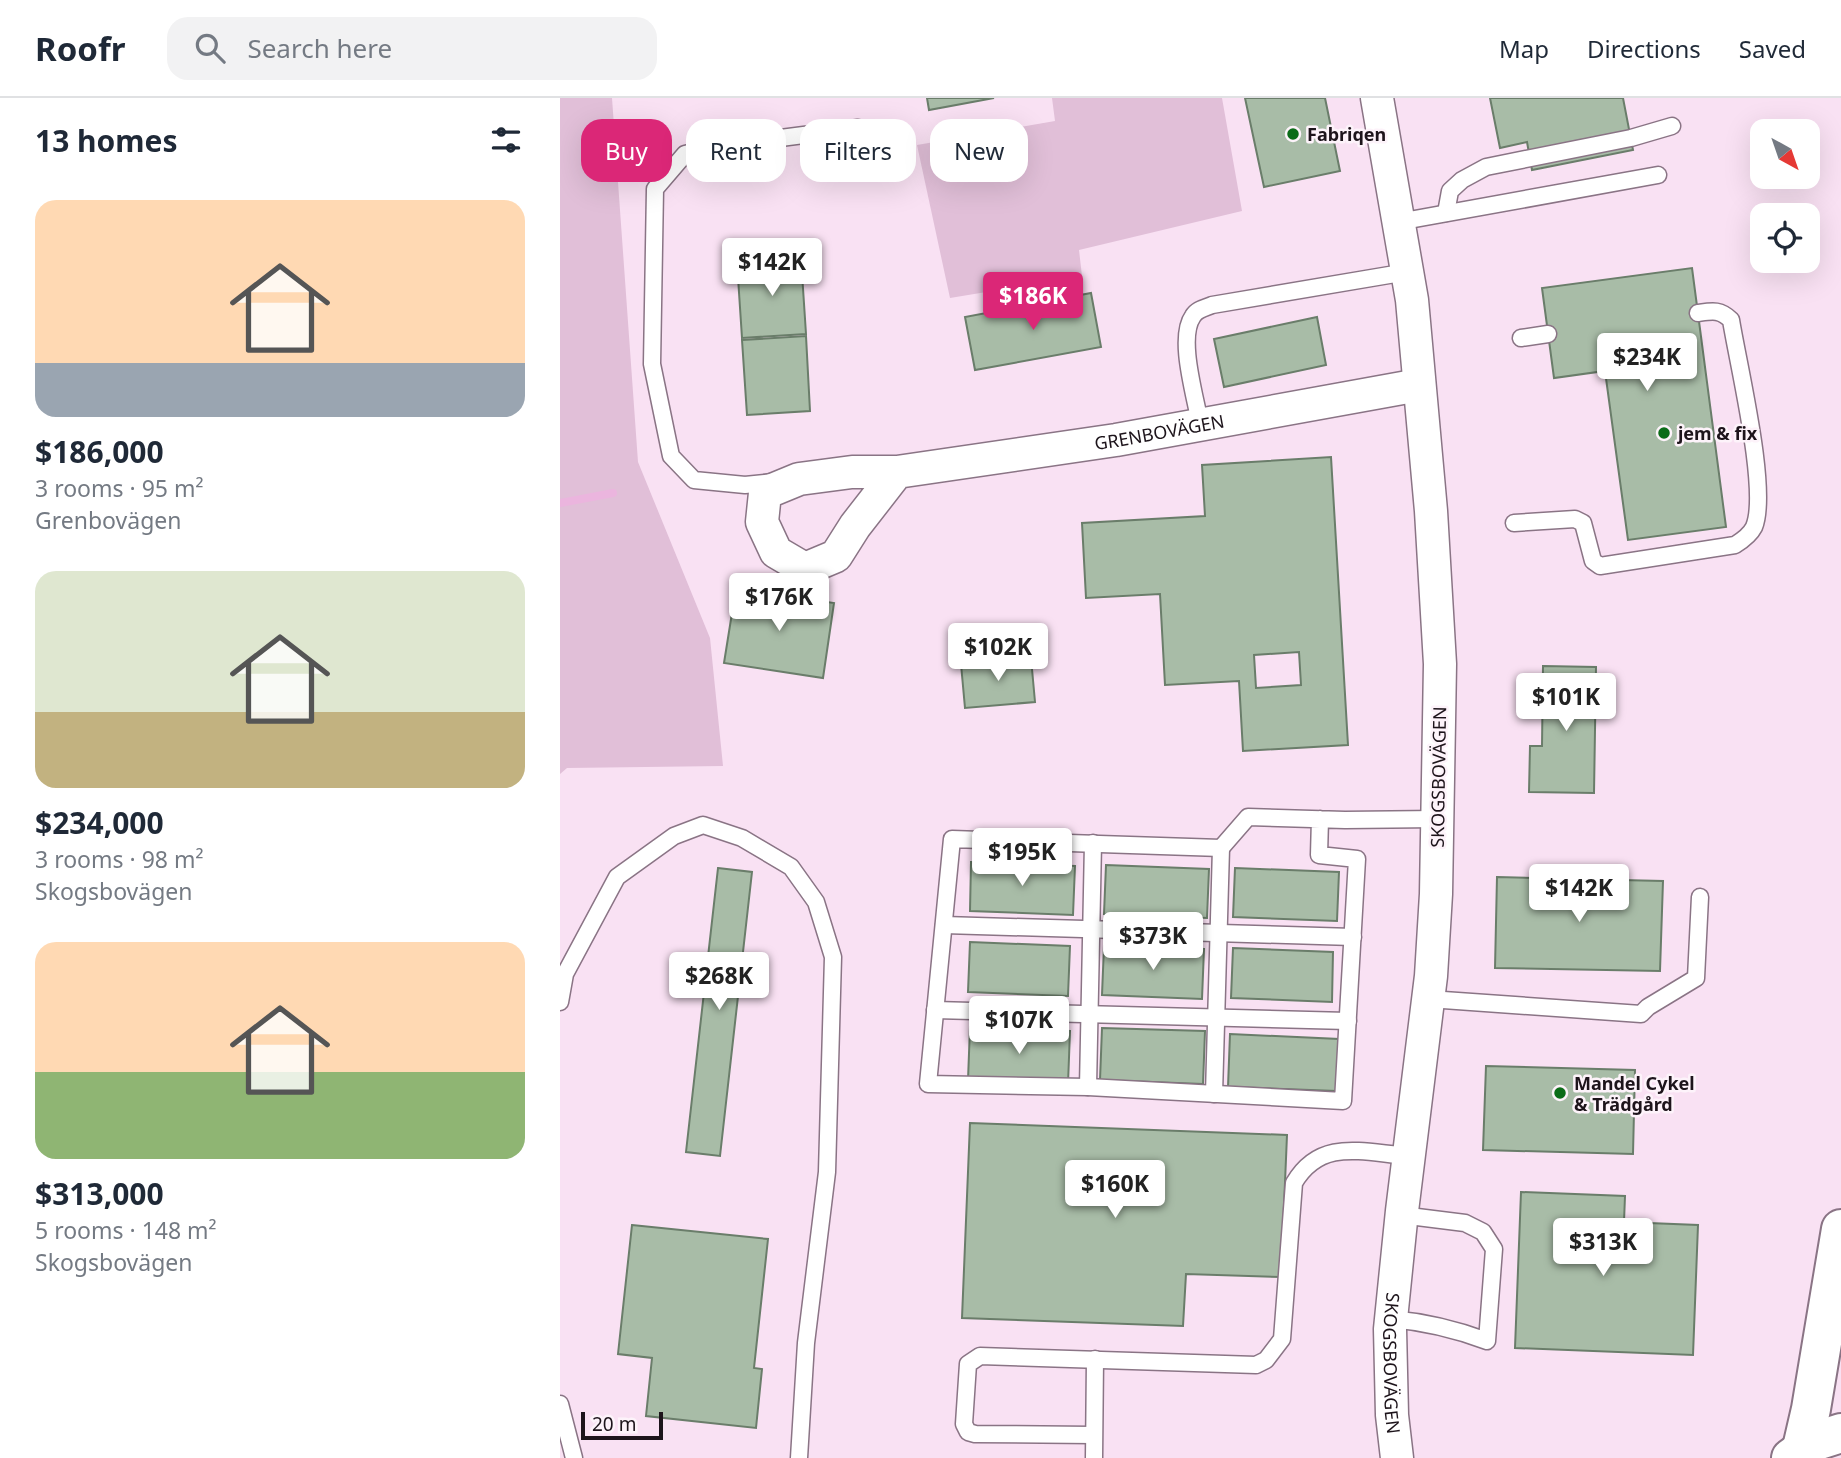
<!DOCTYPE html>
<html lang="en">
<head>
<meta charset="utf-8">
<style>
  :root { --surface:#fff; --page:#f2f2f3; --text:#1f2937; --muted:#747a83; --line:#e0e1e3; --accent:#db2777 }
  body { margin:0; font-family:"Noto Sans",sans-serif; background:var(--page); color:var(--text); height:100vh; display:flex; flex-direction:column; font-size:26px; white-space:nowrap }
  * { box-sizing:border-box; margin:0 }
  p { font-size:23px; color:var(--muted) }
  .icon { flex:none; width:38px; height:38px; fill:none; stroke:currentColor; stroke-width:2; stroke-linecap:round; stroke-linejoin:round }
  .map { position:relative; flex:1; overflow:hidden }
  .drawer { display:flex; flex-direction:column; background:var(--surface); width:560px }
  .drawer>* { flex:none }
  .guide { position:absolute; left:21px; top:21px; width:665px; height:63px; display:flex; gap:14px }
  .needle { width:46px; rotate:140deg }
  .tools { position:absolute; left:1190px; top:21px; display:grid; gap:14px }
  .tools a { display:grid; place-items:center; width:70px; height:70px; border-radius:14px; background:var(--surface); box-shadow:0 7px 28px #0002; font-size:35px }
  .scale { position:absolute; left:21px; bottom:18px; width:82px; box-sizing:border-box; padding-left:7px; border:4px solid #1d141b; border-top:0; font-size:19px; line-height:24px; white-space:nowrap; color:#1d141b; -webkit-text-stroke:5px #fdf3fa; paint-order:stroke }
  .price { position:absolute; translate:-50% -60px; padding:0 16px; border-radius:7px; background:#fff; color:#222; font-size:23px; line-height:46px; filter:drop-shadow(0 2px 4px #0008) }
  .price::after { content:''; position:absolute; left:50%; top:42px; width:21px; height:16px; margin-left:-10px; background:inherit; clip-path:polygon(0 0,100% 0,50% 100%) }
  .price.selected { background:var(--accent); color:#fff }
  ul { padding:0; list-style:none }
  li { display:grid; align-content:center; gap:14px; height:371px; padding:0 35px }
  li span { display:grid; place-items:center; height:217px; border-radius:21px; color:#555 }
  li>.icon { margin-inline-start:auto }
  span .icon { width:126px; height:126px; fill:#fffc; stroke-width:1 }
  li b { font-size:30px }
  h2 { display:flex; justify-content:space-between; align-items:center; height:84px; padding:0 35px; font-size:30px }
  .chip { padding:0 24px; border-radius:21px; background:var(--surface); box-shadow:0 7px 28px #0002; font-size:24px; line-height:63px }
  .chip.selected { background:var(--accent); color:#fff }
  header { display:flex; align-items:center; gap:42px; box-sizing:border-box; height:98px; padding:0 35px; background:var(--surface); border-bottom:2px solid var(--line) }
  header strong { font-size:33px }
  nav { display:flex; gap:38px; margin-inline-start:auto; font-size:24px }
  .search { width:490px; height:63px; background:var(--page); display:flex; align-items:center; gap:18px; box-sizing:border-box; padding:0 24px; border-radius:21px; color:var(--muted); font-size:26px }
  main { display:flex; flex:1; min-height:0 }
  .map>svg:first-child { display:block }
  .green { fill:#e1bfd8 }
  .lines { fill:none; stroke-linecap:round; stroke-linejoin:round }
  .stream { stroke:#ebb5de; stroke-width:8 }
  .building { fill:#a8bca7; stroke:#6a7d6a; stroke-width:2; fill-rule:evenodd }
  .lane-casing { stroke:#8a7485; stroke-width:19 }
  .street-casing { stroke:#8a7485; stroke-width:35 }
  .secondary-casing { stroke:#8a7485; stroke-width:42 }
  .lane { stroke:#fff; stroke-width:16 }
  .street { stroke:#fff; stroke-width:32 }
  .secondary { stroke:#fff; stroke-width:38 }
  .poi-dot { fill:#0b6c18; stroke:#fdf3fa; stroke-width:2.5 }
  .labels { text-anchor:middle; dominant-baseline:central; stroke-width:5; stroke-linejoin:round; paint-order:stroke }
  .poi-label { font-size:18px; font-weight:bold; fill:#1d141b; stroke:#fdf3fa; text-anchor:start }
  .street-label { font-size:18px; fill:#1d141b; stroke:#fdf3fa }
</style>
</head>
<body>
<header>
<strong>Roofr</strong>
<div class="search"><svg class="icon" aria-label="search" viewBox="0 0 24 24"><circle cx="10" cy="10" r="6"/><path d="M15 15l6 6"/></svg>Search here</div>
<nav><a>Map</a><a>Directions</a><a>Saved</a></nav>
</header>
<main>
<section class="drawer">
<h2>13 homes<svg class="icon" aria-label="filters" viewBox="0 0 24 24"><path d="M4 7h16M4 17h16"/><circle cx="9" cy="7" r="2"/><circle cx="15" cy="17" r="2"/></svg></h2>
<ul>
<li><span style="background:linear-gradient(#ffd9b3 75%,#9aa5b1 0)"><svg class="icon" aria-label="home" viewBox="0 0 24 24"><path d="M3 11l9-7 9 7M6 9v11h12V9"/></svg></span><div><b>$186,000</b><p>3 rooms · 95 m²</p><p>Grenbovägen</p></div></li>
<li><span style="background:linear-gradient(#dfe7d0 65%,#c2b280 0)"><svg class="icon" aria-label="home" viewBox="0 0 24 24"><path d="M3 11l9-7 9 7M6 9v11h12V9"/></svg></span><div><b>$234,000</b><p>3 rooms · 98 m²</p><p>Skogsbovägen</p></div></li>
<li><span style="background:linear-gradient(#ffd9b3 60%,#8fb573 0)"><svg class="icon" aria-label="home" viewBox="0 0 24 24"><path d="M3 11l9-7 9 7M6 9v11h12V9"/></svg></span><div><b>$313,000</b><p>5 rooms · 148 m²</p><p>Skogsbovägen</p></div></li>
</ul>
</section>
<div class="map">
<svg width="1281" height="1360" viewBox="0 0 1281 1360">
  <rect width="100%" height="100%" fill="#f9e1f3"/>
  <!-- green -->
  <g class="green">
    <path d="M0,0H52L78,364L150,540L163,668L7,670L0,676Z"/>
    <path d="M492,0H662L682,113L519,152L522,178L390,200L357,47L495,23Z"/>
  </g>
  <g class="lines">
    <!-- stream -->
    <path class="stream" d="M0,405L53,395"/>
  </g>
  <!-- building -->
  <g class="building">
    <path d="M367,0H434L369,12Z"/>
    <path d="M685,0H765L780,73L704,89Z"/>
    <path d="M930,0H1063L1073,52L972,72L967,44L940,50Z"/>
    <path d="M241,160L246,236L182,240L177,164Z"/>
    <path d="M1132,170L1166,429L1068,442L1045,273L994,280L982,190Z"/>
    <path d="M531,195L541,249L415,272L405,219Z"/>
    <path d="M757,219L766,267L664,289L654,241Z"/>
    <path d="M246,238L250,313L187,317L182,242Z"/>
    <path d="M771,359L788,647L683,653L679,583L605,587L600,496L526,500L522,425L645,418L642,367ZM739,554L741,587L696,590L694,557Z"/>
    <path d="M176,490L274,505L263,580L164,565Z"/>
    <path d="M471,560L475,604L405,610L401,566Z"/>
    <path d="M983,568L1036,569L1034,695L969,694L970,648H982Z"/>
    <path d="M411,764L515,768L513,817L410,813Z"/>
    <path d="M546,767L649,771L647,820L544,816Z"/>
    <path d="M158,770L192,774L160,1058L126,1054Z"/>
    <path d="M675,770L779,774L777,823L673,819Z"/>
    <path d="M937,779L1103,783L1100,873L935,870Z"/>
    <path d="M410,844L510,848L508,898L408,894Z"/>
    <path d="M544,848L644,851L642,901L542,897Z"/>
    <path d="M673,850L773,854L772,904L671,900Z"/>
    <path d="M410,929L510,933L508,986L408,982Z"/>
    <path d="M542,930L645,933L643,986L540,982Z"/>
    <path d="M670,936L779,941L777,993L668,989Z"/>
    <path d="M926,968L1075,972L1073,1056L923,1052Z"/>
    <path d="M410,1025L727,1037L721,1179L626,1176L623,1228L402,1220Z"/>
    <path d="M961,1094L1065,1098L1064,1124L1138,1127L1133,1257L955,1250Z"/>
    <path d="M72,1127L208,1141L194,1270L202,1271L196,1330L86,1318L92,1260L58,1256Z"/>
  </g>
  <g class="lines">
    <defs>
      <g id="lane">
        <path d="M886,115L890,93L902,82L926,69L1071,40L1112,28"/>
        <path d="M838,124L1098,77"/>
        <path d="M961,240L988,236"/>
        <path d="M640,326C636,300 617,240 633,218C637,211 645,210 652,207L847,174"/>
        <path d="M213,384L185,387L134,382L111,358L92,266L95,91L125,56L158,48L298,30"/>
        <path d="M954,425L1015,421L1023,425L1033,463L1040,468L1175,447C1183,442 1190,437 1194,429C1209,393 1178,266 1171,222C1160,211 1152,213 1138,215"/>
        <path d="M760,721L759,757L797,761L783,1003L528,989L368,986L392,741L661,750L688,719L785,722L877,721"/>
        <path d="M384,827L793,839"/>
        <path d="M869,901L1081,916L1088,909L1136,880L1140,799"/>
        <path d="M0,904L5,876L57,779L114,738L143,727L182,740L231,769L256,804L273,859L267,1074L246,1245L239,1360"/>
        <path d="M375,912L788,923"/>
        <path d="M528,989L533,745"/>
        <path d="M654,996L661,750"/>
        <path d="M831,1221C866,1224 895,1231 927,1243L934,1151L923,1134L905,1125L841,1117"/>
        <path d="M0,1306L14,1360"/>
        <path d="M533,1337L415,1336L408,1334L404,1326L408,1266L420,1258L696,1267L706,1262L722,1241L734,1085C761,1039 804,1055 849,1058"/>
        <path d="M534,1360L535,1261"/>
      </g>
      <g id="street">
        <path id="s1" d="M817,0L852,202L871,413L880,566L876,796L871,878L842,1113L830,1231L832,1317L837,1360"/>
        <path id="s2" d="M337,374L295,428L276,458L245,471L216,454L202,424L205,395L239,381L292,374H337L556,342L859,287"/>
      </g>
      <g id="secondary">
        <path d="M1242,1350L1251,1311L1281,1131"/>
        <path d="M1231,1360L1253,1344L1281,1335"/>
      </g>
    </defs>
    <!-- lane casing -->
    <use href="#lane" class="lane-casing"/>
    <!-- street casing -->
    <use href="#street" class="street-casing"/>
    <!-- secondary casing -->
    <use href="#secondary" class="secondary-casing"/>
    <!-- lane -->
    <use href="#lane" class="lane"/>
    <!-- street -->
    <use href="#street" class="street"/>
    <!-- secondary -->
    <use href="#secondary" class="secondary"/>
  </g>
  <!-- markers -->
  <g class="poi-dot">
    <circle cx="733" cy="36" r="7"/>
    <circle cx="1104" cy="335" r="7"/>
    <circle cx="1000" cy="995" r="7"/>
  </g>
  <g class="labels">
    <!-- poi labels -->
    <g class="poi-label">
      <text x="747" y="36">Fabriqen</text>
      <text x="1118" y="335">jem &amp; fix</text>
      <text x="1014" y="985">Mandel Cykel<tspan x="1014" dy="21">&amp; Trädgård</tspan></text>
    </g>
    <!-- street labels -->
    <g class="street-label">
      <text stroke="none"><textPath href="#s2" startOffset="634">GRENBOVÄGEN</textPath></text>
      <text transform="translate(878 679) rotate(-89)">SKOGSBOVÄGEN</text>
      <text stroke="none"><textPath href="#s1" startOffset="1272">SKOGSBOVÄGEN</textPath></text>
    </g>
  </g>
</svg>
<div class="tools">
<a><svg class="needle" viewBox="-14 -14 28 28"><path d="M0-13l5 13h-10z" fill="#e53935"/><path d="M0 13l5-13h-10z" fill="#747a83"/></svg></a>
<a><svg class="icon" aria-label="locate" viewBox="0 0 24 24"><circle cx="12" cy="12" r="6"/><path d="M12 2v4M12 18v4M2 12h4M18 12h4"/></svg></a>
</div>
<div class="scale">20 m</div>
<b class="price" style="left:212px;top:200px">$142K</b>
<b class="price selected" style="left:473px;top:234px">$186K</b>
<b class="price" style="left:1087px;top:295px">$234K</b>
<b class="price" style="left:219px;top:535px">$176K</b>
<b class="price" style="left:438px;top:585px">$102K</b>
<b class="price" style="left:1006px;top:635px">$101K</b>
<b class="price" style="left:462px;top:790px">$195K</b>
<b class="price" style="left:1019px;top:826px">$142K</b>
<b class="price" style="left:593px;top:874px">$373K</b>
<b class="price" style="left:159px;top:914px">$268K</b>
<b class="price" style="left:459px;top:958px">$107K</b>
<b class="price" style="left:555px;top:1122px">$160K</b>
<b class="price" style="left:1043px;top:1180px">$313K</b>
<div class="guide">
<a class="chip selected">Buy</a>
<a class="chip">Rent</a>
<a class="chip">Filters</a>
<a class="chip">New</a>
</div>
</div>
</main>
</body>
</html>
